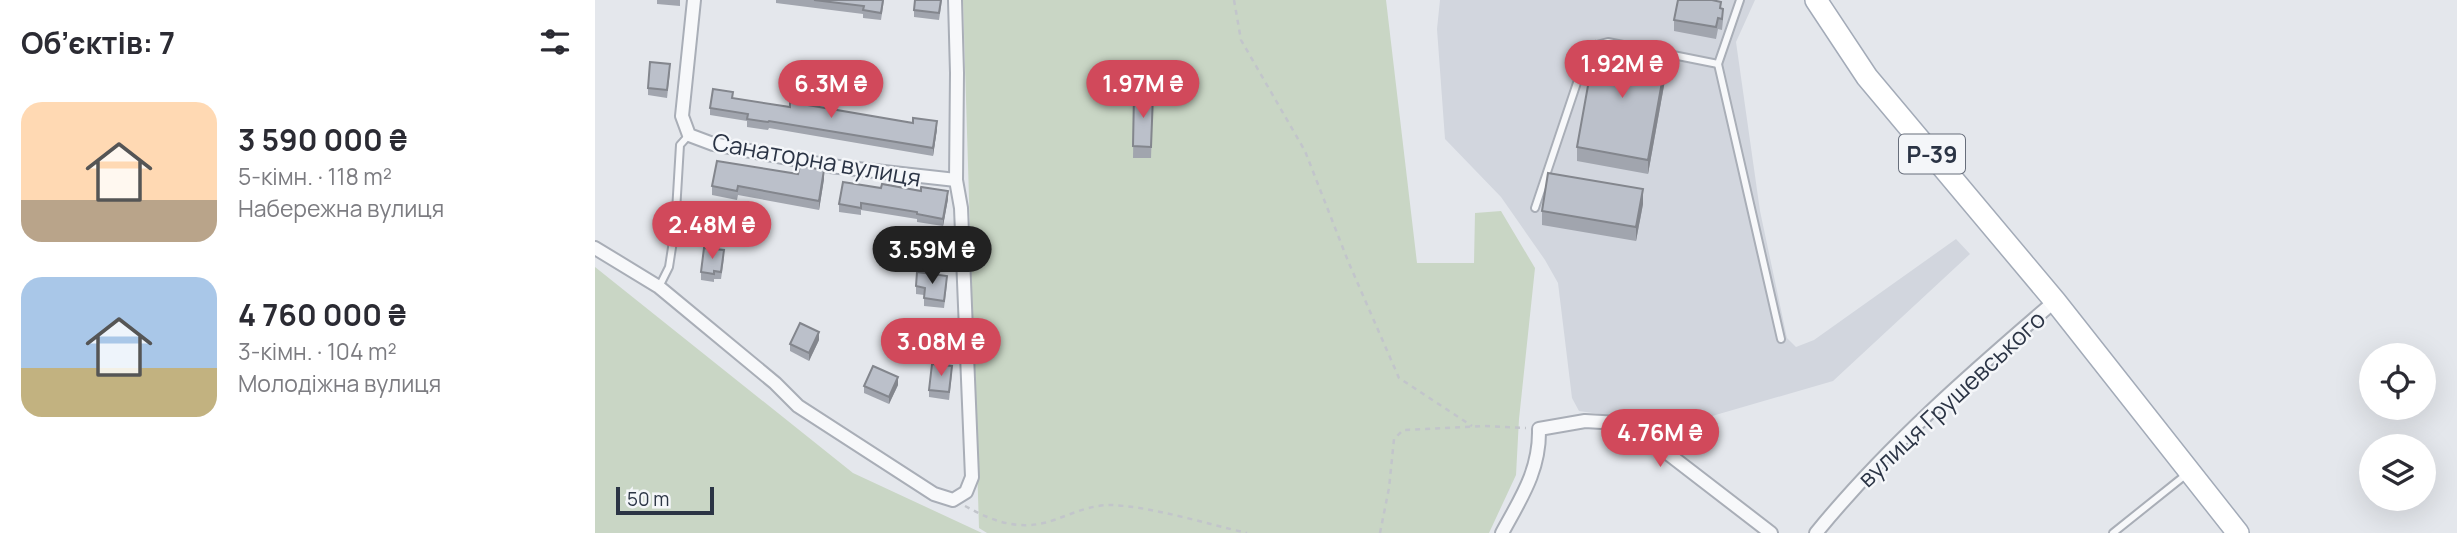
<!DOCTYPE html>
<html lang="uk">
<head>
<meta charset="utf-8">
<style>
  :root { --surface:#fff; --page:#f7f7f7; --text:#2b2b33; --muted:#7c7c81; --accent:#d1495b }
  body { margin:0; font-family:Manrope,sans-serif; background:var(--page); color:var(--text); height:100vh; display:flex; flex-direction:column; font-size:26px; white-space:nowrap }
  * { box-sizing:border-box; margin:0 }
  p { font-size:23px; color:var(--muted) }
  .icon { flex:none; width:38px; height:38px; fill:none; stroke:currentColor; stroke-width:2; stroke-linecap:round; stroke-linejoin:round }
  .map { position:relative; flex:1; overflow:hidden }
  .side { display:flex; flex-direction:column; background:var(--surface); width:595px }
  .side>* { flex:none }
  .buttons { position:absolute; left:1764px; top:343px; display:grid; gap:14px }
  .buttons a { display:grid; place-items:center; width:77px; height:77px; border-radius:50%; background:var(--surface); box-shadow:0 7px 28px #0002; font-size:35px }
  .scale { position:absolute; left:21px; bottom:18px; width:98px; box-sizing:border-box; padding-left:7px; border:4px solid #2b3445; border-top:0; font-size:19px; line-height:24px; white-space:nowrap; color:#2b3445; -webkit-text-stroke:5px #f4f6f9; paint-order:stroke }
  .price { position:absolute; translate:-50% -60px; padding:0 16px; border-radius:24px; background:var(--accent); color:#fff; font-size:23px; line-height:46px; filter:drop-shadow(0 2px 4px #0008) }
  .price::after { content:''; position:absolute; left:50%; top:42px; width:21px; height:16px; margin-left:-10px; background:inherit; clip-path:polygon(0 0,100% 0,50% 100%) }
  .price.active { background:#222; color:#fff }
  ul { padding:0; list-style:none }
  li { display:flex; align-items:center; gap:21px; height:175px; padding:0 21px }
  li span { display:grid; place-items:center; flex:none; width:196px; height:140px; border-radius:21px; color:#555 }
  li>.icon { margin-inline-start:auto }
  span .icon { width:84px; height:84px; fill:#fffc; stroke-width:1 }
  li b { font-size:30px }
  h2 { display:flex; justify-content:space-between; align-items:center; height:84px; padding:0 21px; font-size:30px }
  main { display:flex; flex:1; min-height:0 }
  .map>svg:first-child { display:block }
  .built { fill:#d2d6de }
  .green { fill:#c9d6c5 }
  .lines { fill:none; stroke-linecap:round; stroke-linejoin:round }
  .service-casing { stroke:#a9aeb7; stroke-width:10 }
  .minor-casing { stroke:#a9aeb7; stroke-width:16 }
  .primary-casing { stroke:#a3abb8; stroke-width:24 }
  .path { stroke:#c2c5cb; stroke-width:2.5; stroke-dasharray:5 5; stroke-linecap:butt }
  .service { stroke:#f7f8fa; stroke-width:6 }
  .minor { stroke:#f7f8fa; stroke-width:12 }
  .primary { stroke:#fff; stroke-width:21 }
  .wall { fill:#a1a5ae }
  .shaded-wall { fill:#83868d }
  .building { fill:#bbc0ca; stroke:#83868d; stroke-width:2 }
  .labels { text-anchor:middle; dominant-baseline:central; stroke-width:5; stroke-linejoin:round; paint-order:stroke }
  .shield { fill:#f4f6f9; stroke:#676e7b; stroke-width:2 }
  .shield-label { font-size:23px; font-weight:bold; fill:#2b3445 }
  .street-label { font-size:24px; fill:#2b3445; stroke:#f4f6f9 }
</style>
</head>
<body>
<main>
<section class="side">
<h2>Об’єктів: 7<svg class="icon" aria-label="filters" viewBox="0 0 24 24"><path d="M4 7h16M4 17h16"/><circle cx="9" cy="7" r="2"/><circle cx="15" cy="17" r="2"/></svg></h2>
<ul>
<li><span style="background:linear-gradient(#ffd9b3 70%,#b9a48a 0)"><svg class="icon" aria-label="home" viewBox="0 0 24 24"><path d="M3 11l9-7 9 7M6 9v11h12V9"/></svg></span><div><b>3 590 000 ₴</b><p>5-кімн. · 118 m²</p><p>Набережна вулиця</p></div></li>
<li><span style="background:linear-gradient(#a9c7e8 65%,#c2b280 0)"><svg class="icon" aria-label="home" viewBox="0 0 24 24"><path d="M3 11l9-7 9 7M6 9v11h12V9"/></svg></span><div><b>4 760 000 ₴</b><p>3-кімн. · 104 m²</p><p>Молодіжна вулиця</p></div></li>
</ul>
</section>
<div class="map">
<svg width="1862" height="533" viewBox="0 0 1862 533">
  <rect width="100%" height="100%" fill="#e4e7ec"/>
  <!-- built -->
  <path class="built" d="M845,0H1160L1141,42L1165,211L1192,338L1201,347L1219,340L1361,239L1375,254L1238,381L1062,432L1040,419L984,411L977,398L963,283L950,260L906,197L850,139L842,29Z"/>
  <!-- green -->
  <g class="green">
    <path d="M368,0H791L822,263H879L880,213L906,211L940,268L924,419L921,475L894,533H392L384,528Z"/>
    <path d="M0,267L258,473L387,533H0Z"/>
  </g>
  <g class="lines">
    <defs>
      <g id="service">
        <path d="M1123,64L1186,339"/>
        <path d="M940,208L994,47L1013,42L1123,64L1145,0"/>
        <path d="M64,287L74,267L80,228L85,145L94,135"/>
        <path d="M1518,533L1593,473"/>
      </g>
      <g id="minor">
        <path d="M99,0L87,116L94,135L118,144L235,166L361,180"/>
        <path d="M0,248L64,287L180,383L203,406L339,494L358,500L371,492L377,477L366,208L361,180L362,73L360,0"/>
        <path d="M907,533C926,498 945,470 944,429L990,421L1024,423L1054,439L1176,533"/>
        <path d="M1221,533C1291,447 1376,373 1460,301"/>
      </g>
      <path id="primary" d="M1221,0L1272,77L1460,301L1643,533"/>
    </defs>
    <!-- service casing -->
    <use href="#service" class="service-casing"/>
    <!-- minor casing -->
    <use href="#minor" class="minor-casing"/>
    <!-- primary casing -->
    <use href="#primary" class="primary-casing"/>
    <!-- path -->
    <g class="path">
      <path d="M639,0L646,40L710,151L753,261L804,378L877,426"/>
      <path d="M370,506C401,523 427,532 462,519C478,513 497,505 515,505C555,506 612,524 652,533"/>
      <path d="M785,533L794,488L799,439L808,430L888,426L931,428"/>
    </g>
    <!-- service -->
    <use href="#service" class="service"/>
    <!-- minor -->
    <use href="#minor" class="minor"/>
    <!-- primary -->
    <use href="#primary" class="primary"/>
  </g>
  <!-- wall -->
  <g class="wall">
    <path d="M62,0H85V6L62,4Z"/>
    <path d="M181,0H289L286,20L268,18V14L181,3Z"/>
    <path d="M347,0L344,20L319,17V10Z"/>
    <path d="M1126,8L1128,20L1127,30L1123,29L1121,39L1079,31V20Z"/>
    <path d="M1072,69L1053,174L982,161V147Z"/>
    <path d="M75,72L72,98L53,95V88Z"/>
    <path d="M539,94L558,95L556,158H538Z"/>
    <path d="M138,98L342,129L338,156L174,128L173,130L152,127V121L115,115V108Z"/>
    <path d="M229,179L224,210L143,195L142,200L117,195V186Z"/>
    <path d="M248,182L353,199L348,226L322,222V219L266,210V215L244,212V204Z"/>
    <path d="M1048,204L1041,241L947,225V211Z"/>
    <path d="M129,258L126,279H119V282L106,280V272Z"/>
    <path d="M352,284L349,308L329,306V295L321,294V286Z"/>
    <path d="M224,340L214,361L195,351V344Z"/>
    <path d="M357,374L354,400L334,397V390Z"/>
    <path d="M303,385L294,404L269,393V386Z"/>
  </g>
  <!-- shaded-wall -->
  <g class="shaded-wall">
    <path d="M1072,54V69L1053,174V160Z"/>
    <path d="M342,121V129L338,156V148Z"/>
    <path d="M229,170V179L224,210V201Z"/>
    <path d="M1048,189V204L1041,241V227Z"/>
    <path d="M353,191V199L348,226V219Z"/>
    <path d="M224,332V340L214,361V353Z"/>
    <path d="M303,377V385L294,404V397Z"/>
  </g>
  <!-- building -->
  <g class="building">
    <path d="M219,0H288L286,13L268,10L269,6Z"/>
    <path d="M320,0H346L344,13L319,10Z"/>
    <path d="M1083,0H1117L1126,2L1125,8L1128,9L1127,19L1123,18L1121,27L1079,20Z"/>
    <path d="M1001,41L1072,54L1053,160L982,147Z"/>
    <path d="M55,62L75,64L72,90L53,88Z"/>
    <path d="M118,89L138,92L137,98L195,107V102L318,123V118L342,121L338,148L174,121L173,122L152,119L153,114L115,108Z"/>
    <path d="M539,94L558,95L556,147L538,146Z"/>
    <path d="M122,161L203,174L205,166L229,170L224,201L143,186L142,191L117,186Z"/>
    <path d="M953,173L1048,189L1041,227L947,211Z"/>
    <path d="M248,182L286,188L287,184L326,191V187L353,191L348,219L322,214V212L266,203V208L244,204Z"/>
    <path d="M109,248L129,250L126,272L119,271V274L106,272Z"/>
    <path d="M322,272L352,276L349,301L329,298L330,288L321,286Z"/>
    <path d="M205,323L224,332L214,353L195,344Z"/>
    <path d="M337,364L357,366L354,392L334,390Z"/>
    <path d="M278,366L303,377L294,397L269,386Z"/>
  </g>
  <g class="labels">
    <!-- shield labels -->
    <rect class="shield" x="1304" y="134.5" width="66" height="39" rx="5"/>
    <g class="shield-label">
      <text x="1337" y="154">Р-39</text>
    </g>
    <!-- street labels -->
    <g class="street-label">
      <text transform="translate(222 159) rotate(10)">Санаторна вулиця</text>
      <text transform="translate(1356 398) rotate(-43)">вулиця Грушевського</text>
    </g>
  </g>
</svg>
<div class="buttons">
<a><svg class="icon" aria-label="locate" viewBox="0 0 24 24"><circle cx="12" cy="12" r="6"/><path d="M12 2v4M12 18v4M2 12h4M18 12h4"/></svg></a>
<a><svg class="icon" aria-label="layers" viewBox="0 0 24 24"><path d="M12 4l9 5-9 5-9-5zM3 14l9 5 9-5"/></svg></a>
</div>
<div class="scale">50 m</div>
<b class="price" style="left:1027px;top:100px">1.92M ₴</b>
<b class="price" style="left:236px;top:120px">6.3M ₴</b>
<b class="price" style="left:548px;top:120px">1.97M ₴</b>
<b class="price" style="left:117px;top:261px">2.48M ₴</b>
<b class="price active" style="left:337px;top:286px">3.59M ₴</b>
<b class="price" style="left:346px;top:378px">3.08M ₴</b>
<b class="price" style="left:1065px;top:469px">4.76M ₴</b>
</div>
</main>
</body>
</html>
